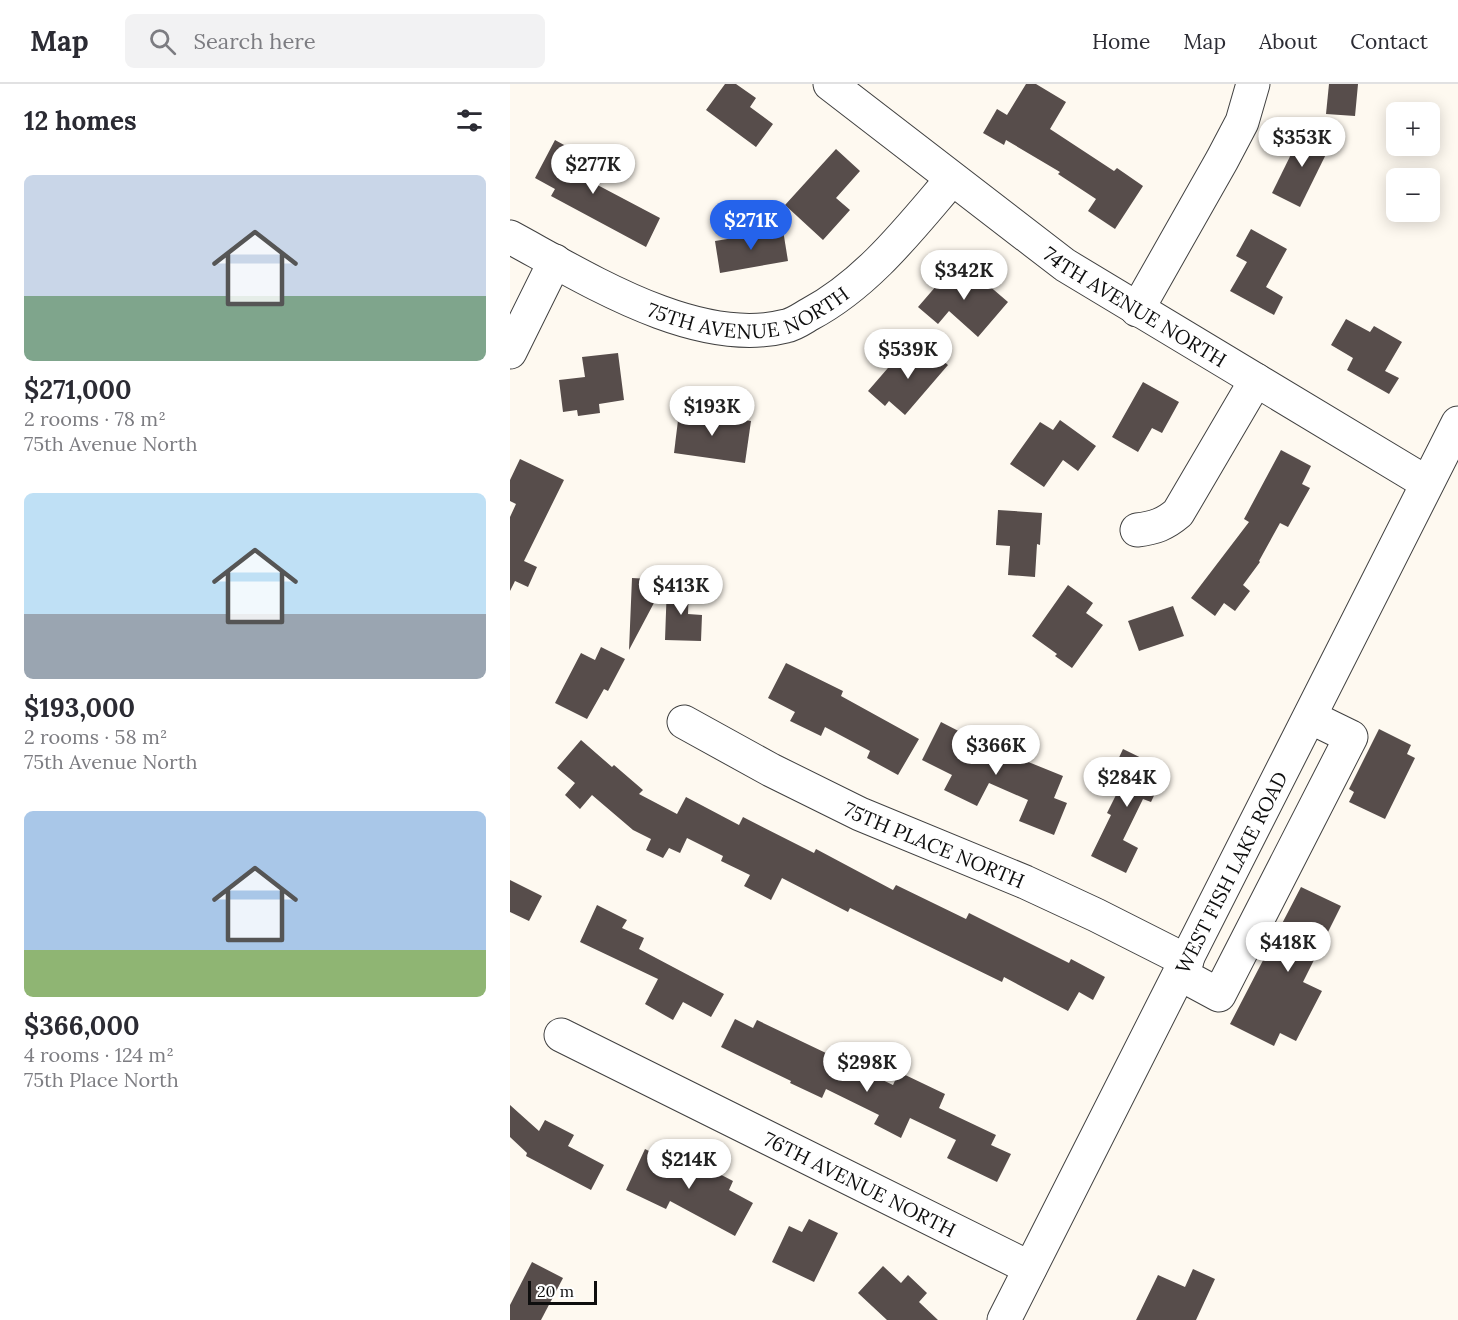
<!DOCTYPE html>
<html lang="en">
<head>
<meta charset="utf-8">
<style>
  :root { --surface:#fff; --page:#f2f2f3; --text:#2b2b33; --muted:#7c7c81; --line:#e1e1e2; --accent:#2563eb }
  body { margin:0; font-family:Lora,serif; background:var(--page); color:var(--text); height:100vh; display:flex; flex-direction:column; font-size:22px; white-space:nowrap }
  * { box-sizing:border-box; margin:0 }
  p { font-size:20px; color:var(--muted) }
  .icon { flex:none; width:33px; height:33px; fill:none; stroke:currentColor; stroke-width:2; stroke-linecap:round; stroke-linejoin:round }
  .map { position:relative; flex:1; overflow:hidden }
  .details { display:flex; flex-direction:column; background:var(--surface); width:510px }
  .details>* { flex:none }
  .buttons { position:absolute; left:876px; top:18px; display:grid; gap:12px }
  .buttons a { display:grid; place-items:center; width:54px; height:54px; border-radius:9px; background:var(--surface); box-shadow:0 3px 15px #0003; font-size:30px }
  .scale { position:absolute; left:18px; bottom:15px; width:69px; box-sizing:border-box; padding-left:6px; border:3px solid #0e0e0e; border-top:0; font-size:16px; line-height:21px; white-space:nowrap; color:#0e0e0e; -webkit-text-stroke:4px #fff; paint-order:stroke }
  .price { position:absolute; translate:-50% -51px; padding:0 14px; border-radius:21px; background:#fff; color:#222; font-size:20px; line-height:39px; filter:drop-shadow(0 2px 3px #0008) }
  .price::after { content:''; position:absolute; left:50%; top:36px; width:18px; height:14px; margin-left:-9px; background:inherit; clip-path:polygon(0 0,100% 0,50% 100%) }
  .price.active { background:var(--accent); color:#fff }
  ul { padding:0; list-style:none }
  li { display:grid; align-content:center; gap:12px; height:318px; padding:0 24px }
  li span { display:grid; place-items:center; height:186px; border-radius:9px; color:#555 }
  li>.icon { margin-inline-start:auto }
  span .icon { width:108px; height:108px; fill:#fffc; stroke-width:1 }
  li b { font-size:26px }
  h2 { display:flex; justify-content:space-between; align-items:center; height:72px; padding:0 24px; font-size:26px }
  header { display:flex; align-items:center; gap:36px; box-sizing:border-box; height:84px; padding:0 30px; background:var(--surface); border-bottom:2px solid var(--line) }
  header strong { font-size:28px }
  nav { display:flex; gap:33px; margin-inline-start:auto; font-size:21px }
  .search { width:420px; height:54px; background:var(--page); display:flex; align-items:center; gap:15px; box-sizing:border-box; padding:0 21px; border-radius:9px; color:var(--muted); font-size:22px }
  main { display:flex; flex:1; min-height:0 }
  .map>svg:first-child { display:block }
  .building { fill:#574d4b }
  .lines { fill:none; stroke-linecap:round; stroke-linejoin:round }
  .minor-casing { stroke:#414141; stroke-width:35 }
  .minor { stroke:#fff; stroke-width:33 }
  .labels { text-anchor:middle; dominant-baseline:central; stroke-width:6; stroke-linejoin:round; paint-order:stroke }
  .street-label { font-size:20px; fill:#0e0e0e; stroke:#fff }
</style>
</head>
<body>
<header>
<strong>Map</strong>
<div class="search"><svg class="icon" aria-label="search" viewBox="0 0 24 24"><circle cx="10" cy="10" r="6"/><path d="M15 15l6 6"/></svg>Search here</div>
<nav><a>Home</a><a>Map</a><a>About</a><a>Contact</a></nav>
</header>
<main>
<section class="details">
<h2>12 homes<svg class="icon" aria-label="filters" viewBox="0 0 24 24"><path d="M4 7h16M4 17h16"/><circle cx="9" cy="7" r="2"/><circle cx="15" cy="17" r="2"/></svg></h2>
<ul>
<li><span style="background:linear-gradient(#c9d6e8 65%,#7fa58c 0)"><svg class="icon" aria-label="home" viewBox="0 0 24 24"><path d="M3 11l9-7 9 7M6 9v11h12V9"/></svg></span><div><b>$271,000</b><p>2 rooms · 78 m²</p><p>75th Avenue North</p></div></li>
<li><span style="background:linear-gradient(#bfe0f5 65%,#9aa5b1 0)"><svg class="icon" aria-label="home" viewBox="0 0 24 24"><path d="M3 11l9-7 9 7M6 9v11h12V9"/></svg></span><div><b>$193,000</b><p>2 rooms · 58 m²</p><p>75th Avenue North</p></div></li>
<li><span style="background:linear-gradient(#a9c7e8 75%,#8fb573 0)"><svg class="icon" aria-label="home" viewBox="0 0 24 24"><path d="M3 11l9-7 9 7M6 9v11h12V9"/></svg></span><div><b>$366,000</b><p>4 rooms · 124 m²</p><p>75th Place North</p></div></li>
</ul>
</section>
<div class="map">
<svg width="948" height="1236" viewBox="0 0 948 1236">
  <rect width="100%" height="100%" fill="#fef9f0"/>
  <!-- building -->
  <g class="building">
    <path d="M215,0H226L246,14L240,23L263,40L246,63L196,26Z"/>
    <path d="M516,0H526L556,18L540,45L604,87L607,84L633,102L605,145L578,127L586,115L548,90L550,88L496,56L494,61L473,49L487,25L497,31Z"/>
    <path d="M819,0H848L845,32L816,30Z"/>
    <path d="M793,46L821,60L790,123L762,109Z"/>
    <path d="M45,56L87,79L78,96L150,134L136,163L41,112L45,105L25,94Z"/>
    <path d="M326,65L350,87L326,114L340,126L313,156L275,121Z"/>
    <path d="M741,145L777,165L756,203L773,213L764,231L720,207L737,178L726,172Z"/>
    <path d="M273,146L278,177L210,189L205,157Z"/>
    <path d="M456,182L498,218L468,253L439,227L428,240L408,223L440,186L448,193Z"/>
    <path d="M836,235L860,248L864,242L892,258L875,287L889,294L879,310L837,286L843,274L821,261Z"/>
    <path d="M414,261L438,281L395,331L379,317L375,322L358,307L384,277L394,285Z"/>
    <path d="M108,269L114,316L89,320L90,329L68,332L67,326L53,328L49,296L75,293L72,273Z"/>
    <path d="M633,298L669,318L652,349L642,344L628,368L602,353Z"/>
    <path d="M169,328L241,337L235,379L164,369Z"/>
    <path d="M550,336L586,362L568,387L553,376L534,403L500,380L530,338L543,346Z"/>
    <path d="M771,366L801,382L792,400L800,404L778,443L770,439L749,477L750,478L733,501L740,507L725,527L714,519L705,532L681,514L739,438L734,435Z"/>
    <path d="M10,375L54,396L14,477L27,483L18,503L5,497L0,507V433L6,420L0,417V396Z"/>
    <path d="M488,426L532,429L530,461L527,460L525,493L498,491L500,462L486,461Z"/>
    <path d="M122,494L141,495V500H154L119,566Z"/>
    <path d="M157,500L179,501L178,530L192,531L191,557L155,556Z"/>
    <path d="M558,501L583,519L576,529L593,541L562,584L545,572L547,570L522,552Z"/>
    <path d="M663,522L674,552L629,567L618,537Z"/>
    <path d="M91,563L115,575L98,607L94,605L77,635L45,619L71,569L85,576Z"/>
    <path d="M276,579L333,607L331,612L409,655L388,691L357,674L360,667L315,643L311,652L280,637L285,628L258,614Z"/>
    <path d="M431,638L505,676L506,673L553,692L544,714L557,719L544,751L509,737L518,716L479,699L467,722L434,706L442,691L412,676Z"/>
    <path d="M869,645L901,661L897,670L905,674L875,735L839,718L844,708L839,705Z"/>
    <path d="M71,656L102,683L104,681L133,706L129,710L167,730L176,713L229,741L233,733L304,769L306,765L383,806L386,801L456,835L459,829L559,879L561,875L595,893L583,916L569,908L558,927L494,893L492,898L340,824L338,828L272,794L261,816L234,802L240,791L211,777L213,772L177,754L170,769L159,764L153,774L136,766L141,755L123,746L82,711L70,725L55,711L65,699L47,684Z"/>
    <path d="M613,665L656,686L641,718L633,715L613,756L628,764L616,789L581,772L601,731L597,729L610,703L598,697Z"/>
    <path d="M0,796L32,812L19,837L0,828Z"/>
    <path d="M791,803L831,822L793,898L812,907L786,957L770,949L764,962L720,940Z"/>
    <path d="M87,821L117,836L112,844L134,854L129,865L214,910L201,933L173,918L163,936L135,920L148,895L70,858Z"/>
    <path d="M225,935L243,944L247,936L383,1001L389,988L435,1010L429,1024L486,1051L481,1061L501,1070L487,1098L437,1074L446,1056L400,1034L391,1054L364,1040L369,1031L316,1005L312,1014L280,999L281,997L211,963Z"/>
    <path d="M0,1021L29,1047L35,1036L64,1051L58,1062L94,1081L81,1106L16,1072L17,1069L0,1053Z"/>
    <path d="M135,1065L157,1076L161,1069L197,1086L198,1084L223,1097L219,1106L243,1119L225,1152L160,1117L156,1125L116,1106Z"/>
    <path d="M299,1135L328,1149L304,1198L262,1178L279,1142L292,1148Z"/>
    <path d="M22,1178L53,1194L31,1236H0V1221Z"/>
    <path d="M373,1182L391,1199L398,1191L417,1209L409,1218L428,1236H377L348,1209Z"/>
    <path d="M683,1185L705,1195L686,1236H626L648,1191L675,1203Z"/>
  </g>
  <g class="lines">
    <defs>
      <g id="minor">
        <path id="s1" d="M320,0L555,181L917,399"/>
        <path id="s2" d="M0,153C76,194 187,265 276,242C285,240 293,234 300,230C358,199 400,144 442,95"/>
        <path d="M627,226L712,76L732,38L743,0"/>
        <path d="M0,268L45,177"/>
        <path d="M627,446C645,444 655,440 668,429L746,296"/>
        <path id="s3" d="M174,638L261,686L350,730L515,798L586,831L677,877"/>
        <path d="M670,890L709,911L841,653L800,633"/>
        <path id="s4" d="M51,951L520,1184"/>
        <path id="s5" d="M494,1236L948,339"/>
      </g>
    </defs>
    <!-- minor casing -->
    <use href="#minor" class="minor-casing"/>
    <!-- minor -->
    <use href="#minor" class="minor"/>
  </g>
  <g class="labels">
    <!-- street labels -->
    <g class="street-label">
      <text stroke="none"><textPath href="#s2" startOffset="261">75TH AVENUE NORTH</textPath></text>
      <text stroke="none"><textPath href="#s1" startOffset="378">74TH AVENUE NORTH</textPath></text>
      <text stroke="none"><textPath href="#s3" startOffset="279">75TH PLACE NORTH</textPath></text>
      <text stroke="none"><textPath href="#s5" startOffset="502">WEST FISH LAKE ROAD</textPath></text>
      <text stroke="none"><textPath href="#s4" startOffset="334">76TH AVENUE NORTH</textPath></text>
    </g>
  </g>
</svg>
<div class="buttons">
<a>+</a>
<a>−</a>
</div>
<div class="scale">20 m</div>
<b class="price" style="left:792px;top:84px">$353K</b>
<b class="price" style="left:83px;top:111px">$277K</b>
<b class="price active" style="left:241px;top:167px">$271K</b>
<b class="price" style="left:454px;top:217px">$342K</b>
<b class="price" style="left:398px;top:296px">$539K</b>
<b class="price" style="left:202px;top:353px">$193K</b>
<b class="price" style="left:171px;top:532px">$413K</b>
<b class="price" style="left:486px;top:692px">$366K</b>
<b class="price" style="left:617px;top:724px">$284K</b>
<b class="price" style="left:778px;top:889px">$418K</b>
<b class="price" style="left:357px;top:1009px">$298K</b>
<b class="price" style="left:179px;top:1106px">$214K</b>
</div>
</main>
</body>
</html>
